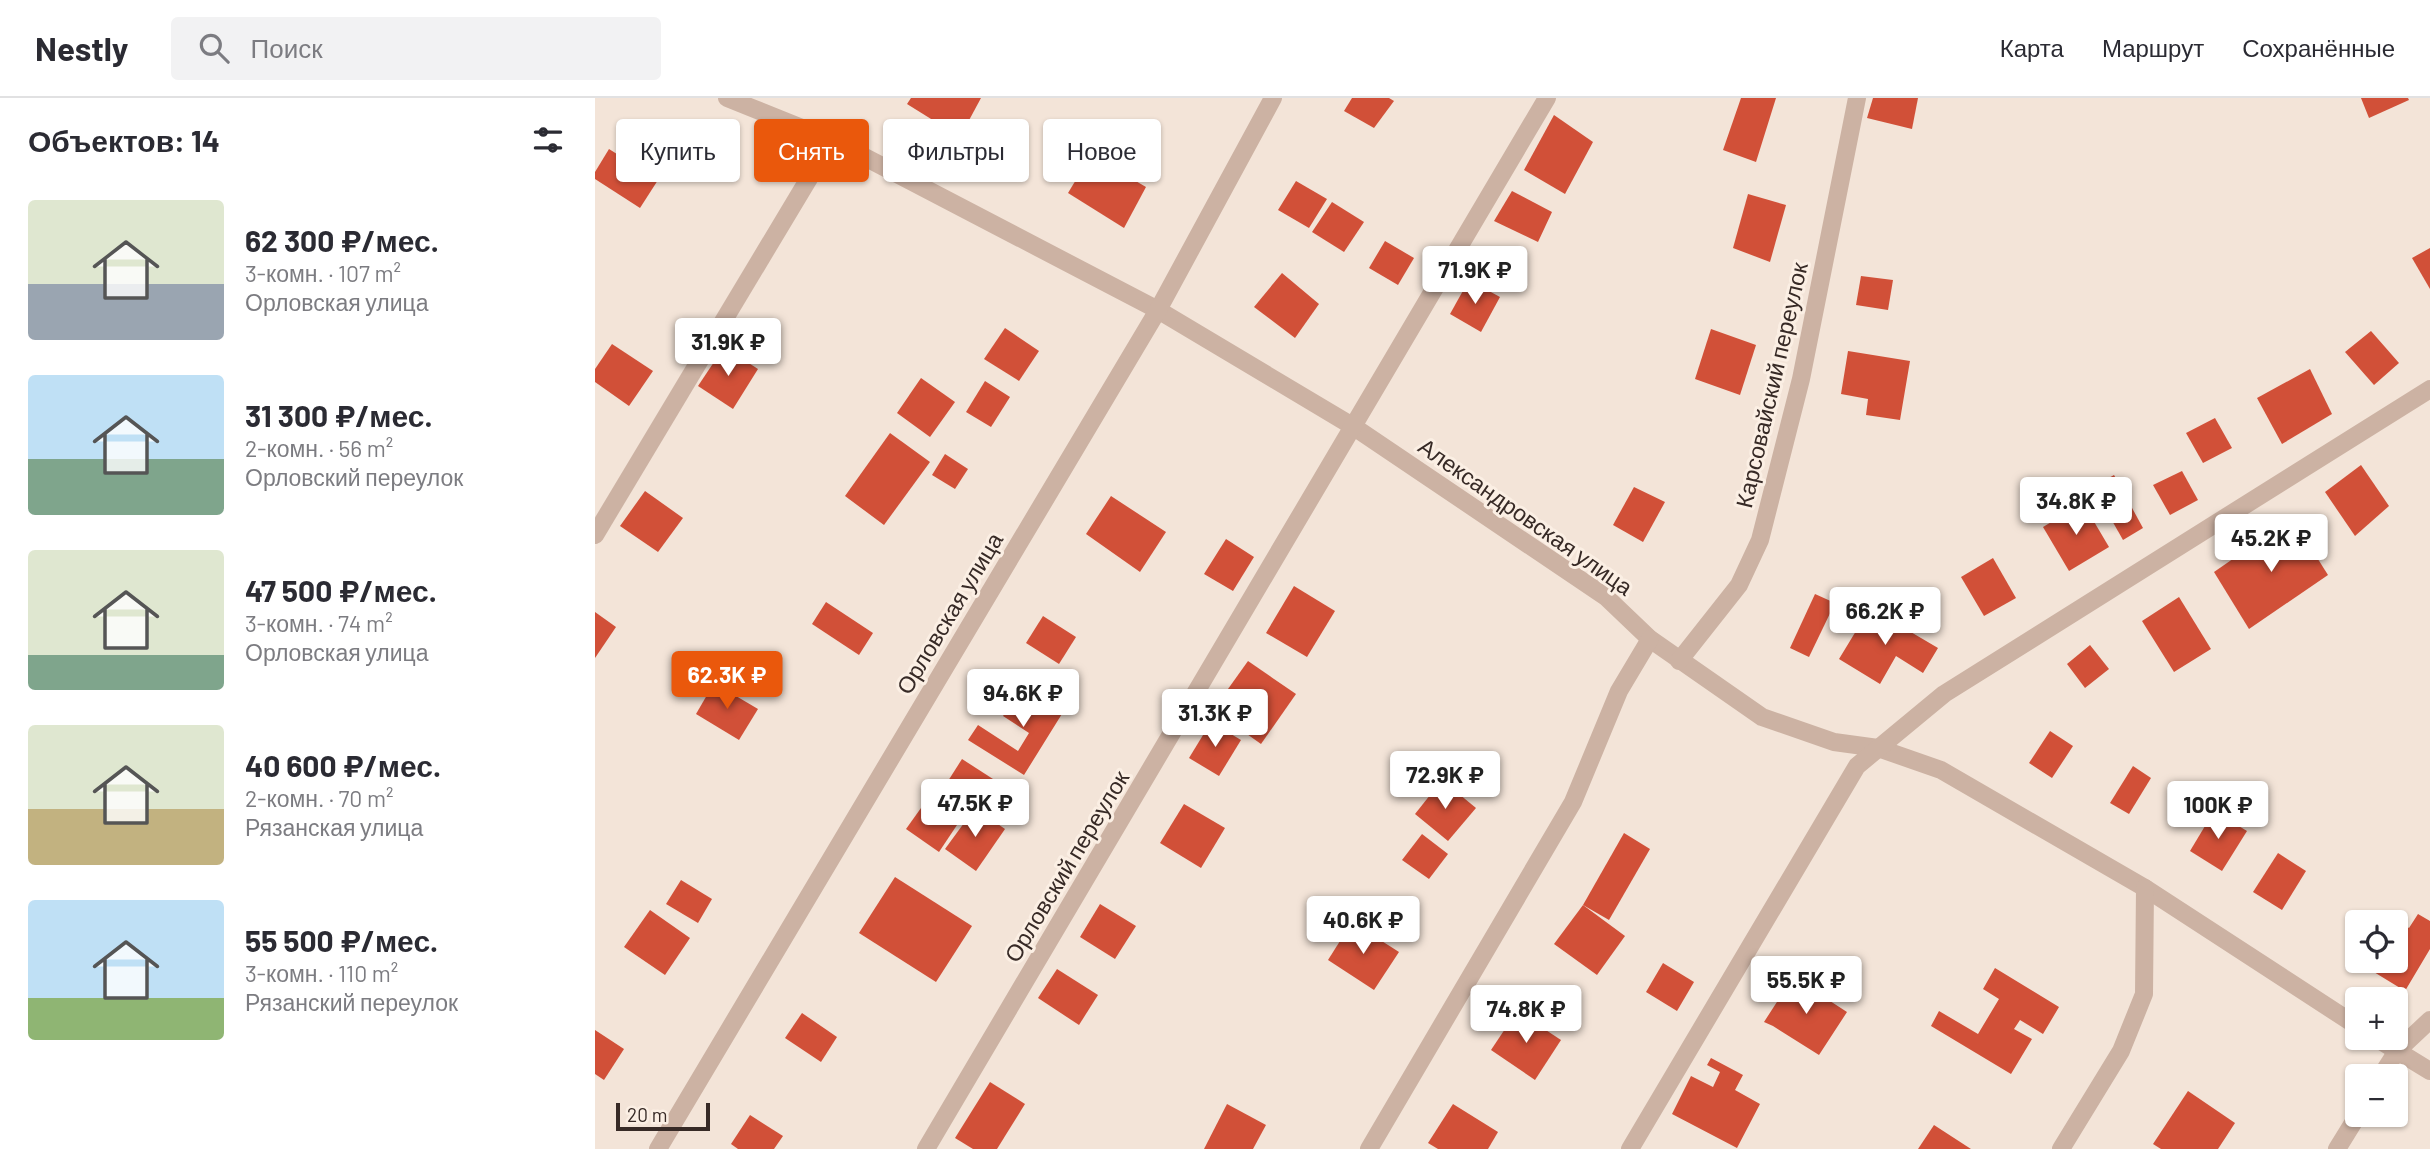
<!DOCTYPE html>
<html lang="ru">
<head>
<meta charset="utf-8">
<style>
  :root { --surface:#fff; --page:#f2f2f3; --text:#2b2b33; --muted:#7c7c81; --line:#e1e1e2; --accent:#ea580c }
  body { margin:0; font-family:Barlow,sans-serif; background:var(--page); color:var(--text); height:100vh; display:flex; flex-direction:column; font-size:26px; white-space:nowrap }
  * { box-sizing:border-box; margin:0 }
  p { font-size:23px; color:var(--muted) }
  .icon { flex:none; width:38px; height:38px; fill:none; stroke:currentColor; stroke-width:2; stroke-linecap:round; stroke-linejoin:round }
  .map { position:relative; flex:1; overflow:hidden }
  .drawer { display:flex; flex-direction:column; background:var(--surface); width:595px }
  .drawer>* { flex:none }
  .guide { position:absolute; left:21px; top:21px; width:665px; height:63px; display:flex; gap:14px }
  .controls { position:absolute; left:1750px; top:812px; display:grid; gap:14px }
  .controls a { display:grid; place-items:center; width:63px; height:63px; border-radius:7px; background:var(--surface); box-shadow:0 2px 5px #0004; font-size:35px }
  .scale { position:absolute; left:21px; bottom:18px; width:94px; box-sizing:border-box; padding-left:7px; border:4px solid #372a26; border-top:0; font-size:19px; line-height:24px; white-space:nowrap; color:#372a26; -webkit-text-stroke:5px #fbefe4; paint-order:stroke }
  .price { position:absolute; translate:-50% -60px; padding:0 16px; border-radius:7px; background:#fff; color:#222; font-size:23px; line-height:46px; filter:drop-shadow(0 2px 4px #0008) }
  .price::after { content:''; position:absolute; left:50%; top:42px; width:21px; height:16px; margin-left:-10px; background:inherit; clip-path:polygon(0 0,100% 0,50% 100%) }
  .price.selected { background:var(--accent); color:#fff }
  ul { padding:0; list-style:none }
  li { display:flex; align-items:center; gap:21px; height:175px; padding:0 28px }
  li span { display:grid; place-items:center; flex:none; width:196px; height:140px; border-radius:7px; color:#555 }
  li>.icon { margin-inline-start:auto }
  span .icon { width:84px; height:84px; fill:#fffc; stroke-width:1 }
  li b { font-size:30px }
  h2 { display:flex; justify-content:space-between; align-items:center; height:84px; padding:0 28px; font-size:30px }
  .pill { padding:0 24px; border-radius:7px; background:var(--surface); box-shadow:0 2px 5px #0004; font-size:24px; line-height:63px }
  .pill.selected { background:var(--accent); color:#fff }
  header { display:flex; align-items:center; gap:42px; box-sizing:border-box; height:98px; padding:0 35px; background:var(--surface); border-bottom:2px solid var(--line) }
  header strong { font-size:33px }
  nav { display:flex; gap:38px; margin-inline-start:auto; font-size:24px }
  .search { width:490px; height:63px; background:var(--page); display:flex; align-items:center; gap:18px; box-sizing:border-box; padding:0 24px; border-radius:7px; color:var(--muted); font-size:26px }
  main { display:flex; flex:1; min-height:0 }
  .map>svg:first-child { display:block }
  .building { fill:#d15038 }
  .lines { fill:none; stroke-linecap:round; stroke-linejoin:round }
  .street { stroke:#ccb2a3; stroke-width:18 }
  .labels { text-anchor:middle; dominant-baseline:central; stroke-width:6; stroke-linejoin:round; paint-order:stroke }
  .street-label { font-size:23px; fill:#372a26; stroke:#fbefe4 }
</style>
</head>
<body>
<header>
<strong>Nestly</strong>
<div class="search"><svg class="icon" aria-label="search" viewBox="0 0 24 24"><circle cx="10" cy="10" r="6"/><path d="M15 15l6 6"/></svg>Поиск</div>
<nav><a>Карта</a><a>Маршрут</a><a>Сохранённые</a></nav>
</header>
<main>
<section class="drawer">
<h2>Объектов: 14<svg class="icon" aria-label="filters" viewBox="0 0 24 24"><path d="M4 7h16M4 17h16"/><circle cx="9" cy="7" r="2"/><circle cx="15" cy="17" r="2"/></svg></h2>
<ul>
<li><span style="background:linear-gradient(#dfe7d0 60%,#9aa5b1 0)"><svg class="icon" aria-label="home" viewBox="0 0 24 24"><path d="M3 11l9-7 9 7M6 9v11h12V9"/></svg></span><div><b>62 300 ₽/мес.</b><p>3-комн. · 107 m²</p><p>Орловская улица</p></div></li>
<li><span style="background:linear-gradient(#bfe0f5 60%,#7fa58c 0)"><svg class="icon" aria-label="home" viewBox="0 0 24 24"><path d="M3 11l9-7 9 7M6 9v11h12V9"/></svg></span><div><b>31 300 ₽/мес.</b><p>2-комн. · 56 m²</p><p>Орловский переулок</p></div></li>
<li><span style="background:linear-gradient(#dfe7d0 75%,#7fa58c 0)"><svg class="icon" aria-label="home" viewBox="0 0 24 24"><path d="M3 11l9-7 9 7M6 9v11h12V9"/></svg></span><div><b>47 500 ₽/мес.</b><p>3-комн. · 74 m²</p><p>Орловская улица</p></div></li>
<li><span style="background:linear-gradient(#dfe7d0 60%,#c2b280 0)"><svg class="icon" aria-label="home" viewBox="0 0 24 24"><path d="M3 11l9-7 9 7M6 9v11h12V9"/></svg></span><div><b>40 600 ₽/мес.</b><p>2-комн. · 70 m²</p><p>Рязанская улица</p></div></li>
<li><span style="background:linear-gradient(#bfe0f5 70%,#8fb573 0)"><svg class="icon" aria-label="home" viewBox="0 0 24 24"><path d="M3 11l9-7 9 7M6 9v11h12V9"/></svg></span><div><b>55 500 ₽/мес.</b><p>3-комн. · 110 m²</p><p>Рязанский переулок</p></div></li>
</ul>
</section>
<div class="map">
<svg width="1835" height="1051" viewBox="0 0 1835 1051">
  <rect width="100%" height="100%" fill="#f3e4d8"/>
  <!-- building -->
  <g class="building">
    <path d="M316,0H386L365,39L312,6Z"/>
    <path d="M757,0H794L799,3L779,30L749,13Z"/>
    <path d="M1146,0H1181L1161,64L1128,52Z"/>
    <path d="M1278,0H1323L1317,31L1272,20Z"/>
    <path d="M1766,0H1813L1814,2L1774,20Z"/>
    <path d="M959,17L998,44L970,96L929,72Z"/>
    <path d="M14,51L63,82L45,110L0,81V74Z"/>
    <path d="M496,57L551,89L529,130L473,95Z"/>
    <path d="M701,83L732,101L714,130L683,112Z"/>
    <path d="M917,93L957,114L943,144L899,123Z"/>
    <path d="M1153,96L1191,107L1175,164L1138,150Z"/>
    <path d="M737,104L769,124L749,154L717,134Z"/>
    <path d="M790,143L819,160L803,187L774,170Z"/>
    <path d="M1835,150V191L1817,160Z"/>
    <path d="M687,175L724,206L700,240L659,209Z"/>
    <path d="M1266,178L1298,182L1293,212L1261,207Z"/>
    <path d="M874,182L905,199L886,234L855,216Z"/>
    <path d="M410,230L444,253L424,283L389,261Z"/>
    <path d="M1116,231L1161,247L1145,297L1100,281Z"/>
    <path d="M1776,233L1804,265L1779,287L1750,254Z"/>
    <path d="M17,246L58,273L34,308L0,284V271Z"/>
    <path d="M129,249L163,271L138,311L103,288Z"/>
    <path d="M1253,253L1315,263L1305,322L1271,317L1273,301L1246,296Z"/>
    <path d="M1715,271L1737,316L1687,346L1662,300Z"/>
    <path d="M326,280L360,304L335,339L302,315Z"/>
    <path d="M390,283L415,299L396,329L371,314Z"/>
    <path d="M1620,320L1637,350L1608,365L1591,335Z"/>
    <path d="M295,335L335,364L289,427L250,398Z"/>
    <path d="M350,356L373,371L360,391L337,377Z"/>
    <path d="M1766,367L1794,408L1760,438L1730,394Z"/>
    <path d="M1587,373L1603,402L1575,417L1558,387Z"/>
    <path d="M1519,377L1548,430L1528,442L1498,389Z"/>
    <path d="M1039,389L1070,404L1048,444L1018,427Z"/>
    <path d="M50,393L88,420L63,454L25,428Z"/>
    <path d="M516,398L571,434L545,474L491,436Z"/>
    <path d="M1488,405L1514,449L1474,473L1448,429Z"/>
    <path d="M1697,420L1733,477L1654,531L1619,474Z"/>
    <path d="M631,441L659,459L638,493L609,476Z"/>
    <path d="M1398,460L1421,500L1389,518L1366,479Z"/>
    <path d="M699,488L740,513L712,559L671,535Z"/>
    <path d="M1220,496L1240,505L1214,559L1195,550Z"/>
    <path d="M1584,499L1616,551L1579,574L1547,523Z"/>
    <path d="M231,504L278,535L264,557L217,526Z"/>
    <path d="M1275,510L1343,550L1328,575L1301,558L1285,586L1244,561Z"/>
    <path d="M0,514L21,529L0,560Z"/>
    <path d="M448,518L481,539L464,566L431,545Z"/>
    <path d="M1495,547L1514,571L1490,590L1472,566Z"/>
    <path d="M653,563L701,596L666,646L618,612Z"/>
    <path d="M119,585L163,611L144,642L101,616Z"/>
    <path d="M429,585L470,611L429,677L373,642L383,627L423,653L434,635L408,618Z"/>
    <path d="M616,624L646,642L624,678L594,660Z"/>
    <path d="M1455,633L1478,648L1457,680L1434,665Z"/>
    <path d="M367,661L398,681L384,703L353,683Z"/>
    <path d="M1538,668L1556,680L1534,716L1515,705Z"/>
    <path d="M847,682L881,710L853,743L820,716Z"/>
    <path d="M336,696L368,718L344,754L311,731Z"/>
    <path d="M589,706L630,730L606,770L565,745Z"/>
    <path d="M380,710L410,731L381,773L350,751Z"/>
    <path d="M1619,713L1652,733L1627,773L1595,753Z"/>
    <path d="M1029,735L1055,751L1014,822L988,807Z"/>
    <path d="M827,736L853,756L834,781L807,762Z"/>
    <path d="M1683,755L1711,773L1687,812L1658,794Z"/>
    <path d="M300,779L377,828L341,884L264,835Z"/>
    <path d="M86,782L117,801L103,825L71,806Z"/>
    <path d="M505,806L541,828L520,861L485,839Z"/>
    <path d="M988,807L1030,838L1002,877L959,846Z"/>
    <path d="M55,812L95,840L70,877L29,849Z"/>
    <path d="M1784,812L1814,830L1823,816L1835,823V851L1810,893L1756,860L1762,849V863H1801V824H1777Z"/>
    <path d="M757,824L804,854L779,892L733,862Z"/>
    <path d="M1068,865L1099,884L1082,913L1051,894Z"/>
    <path d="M1400,870L1464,909L1448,936L1425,922L1419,931L1437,941L1416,976L1336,928L1344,913L1383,936L1404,901L1388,891Z"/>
    <path d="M462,871L503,897L484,927L443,900Z"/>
    <path d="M1198,879L1252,914L1224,957L1178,928L1169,924Z"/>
    <path d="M922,913L966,942L940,982L896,952Z"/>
    <path d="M207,915L242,939L226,964L190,940Z"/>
    <path d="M0,932L29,951L9,982L0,976Z"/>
    <path d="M1116,960L1148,977L1140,992L1165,1006L1142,1050L1077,1016L1096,978L1118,989L1125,974L1112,967Z"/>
    <path d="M395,984L430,1006L402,1051H378L360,1040Z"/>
    <path d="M1593,993L1640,1025L1623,1051H1566L1558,1046Z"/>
    <path d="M632,1006L671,1027L658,1051H609Z"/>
    <path d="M858,1006L903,1034L893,1051H843L833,1045Z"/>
    <path d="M155,1017L188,1038L179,1051H143L136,1046Z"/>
    <path d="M1339,1027L1376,1051H1323Z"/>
  </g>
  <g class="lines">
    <!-- street -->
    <g class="street">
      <path d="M132,0L237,42L563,212L759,329L1011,499L1055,541L1167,619L1239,644L1283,650L1346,672L1550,790L1762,928"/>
      <path d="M0,437L237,42"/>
      <path d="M1084,563L1144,487L1165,442L1206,281L1262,0"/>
      <path d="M1781,940L1835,973"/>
      <path d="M1786,978L1802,953L1835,922"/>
      <path d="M63,1051L563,212L678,0"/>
      <path d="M331,1051L952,0"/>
      <path d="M774,1051L978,704L1024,593L1055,541"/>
      <path d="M1035,1051L1262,668L1349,596L1835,291"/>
      <path d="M1466,1051L1526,953L1549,896L1550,790"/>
      <path d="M1742,1051L1763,1017"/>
    </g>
  </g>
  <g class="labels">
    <!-- street labels -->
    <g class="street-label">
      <text transform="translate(1176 287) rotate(-77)">Карсовайский переулок</text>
      <text transform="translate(931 418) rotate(35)">Александровская улица</text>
      <text transform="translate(354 515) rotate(-59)">Орловская улица</text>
      <text transform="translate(471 768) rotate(-59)">Орловский переулок</text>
    </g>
  </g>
</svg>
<div class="controls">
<a><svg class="icon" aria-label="locate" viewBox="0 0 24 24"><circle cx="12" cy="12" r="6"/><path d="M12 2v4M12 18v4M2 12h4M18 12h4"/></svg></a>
<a>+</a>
<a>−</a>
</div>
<div class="scale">20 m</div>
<b class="price" style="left:880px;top:208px">71.9K ₽</b>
<b class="price" style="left:133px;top:280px">31.9K ₽</b>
<b class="price" style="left:1481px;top:439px">34.8K ₽</b>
<b class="price" style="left:1676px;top:476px">45.2K ₽</b>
<b class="price" style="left:1290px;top:549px">66.2K ₽</b>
<b class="price selected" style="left:132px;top:613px">62.3K ₽</b>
<b class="price" style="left:428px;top:631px">94.6K ₽</b>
<b class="price" style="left:620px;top:651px">31.3K ₽</b>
<b class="price" style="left:850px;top:713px">72.9K ₽</b>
<b class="price" style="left:380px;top:741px">47.5K ₽</b>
<b class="price" style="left:1623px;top:743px">100K ₽</b>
<b class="price" style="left:768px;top:858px">40.6K ₽</b>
<b class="price" style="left:1211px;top:918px">55.5K ₽</b>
<b class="price" style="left:931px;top:947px">74.8K ₽</b>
<div class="guide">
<a class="pill">Купить</a>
<a class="pill selected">Снять</a>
<a class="pill">Фильтры</a>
<a class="pill">Новое</a>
</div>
</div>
</main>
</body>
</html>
